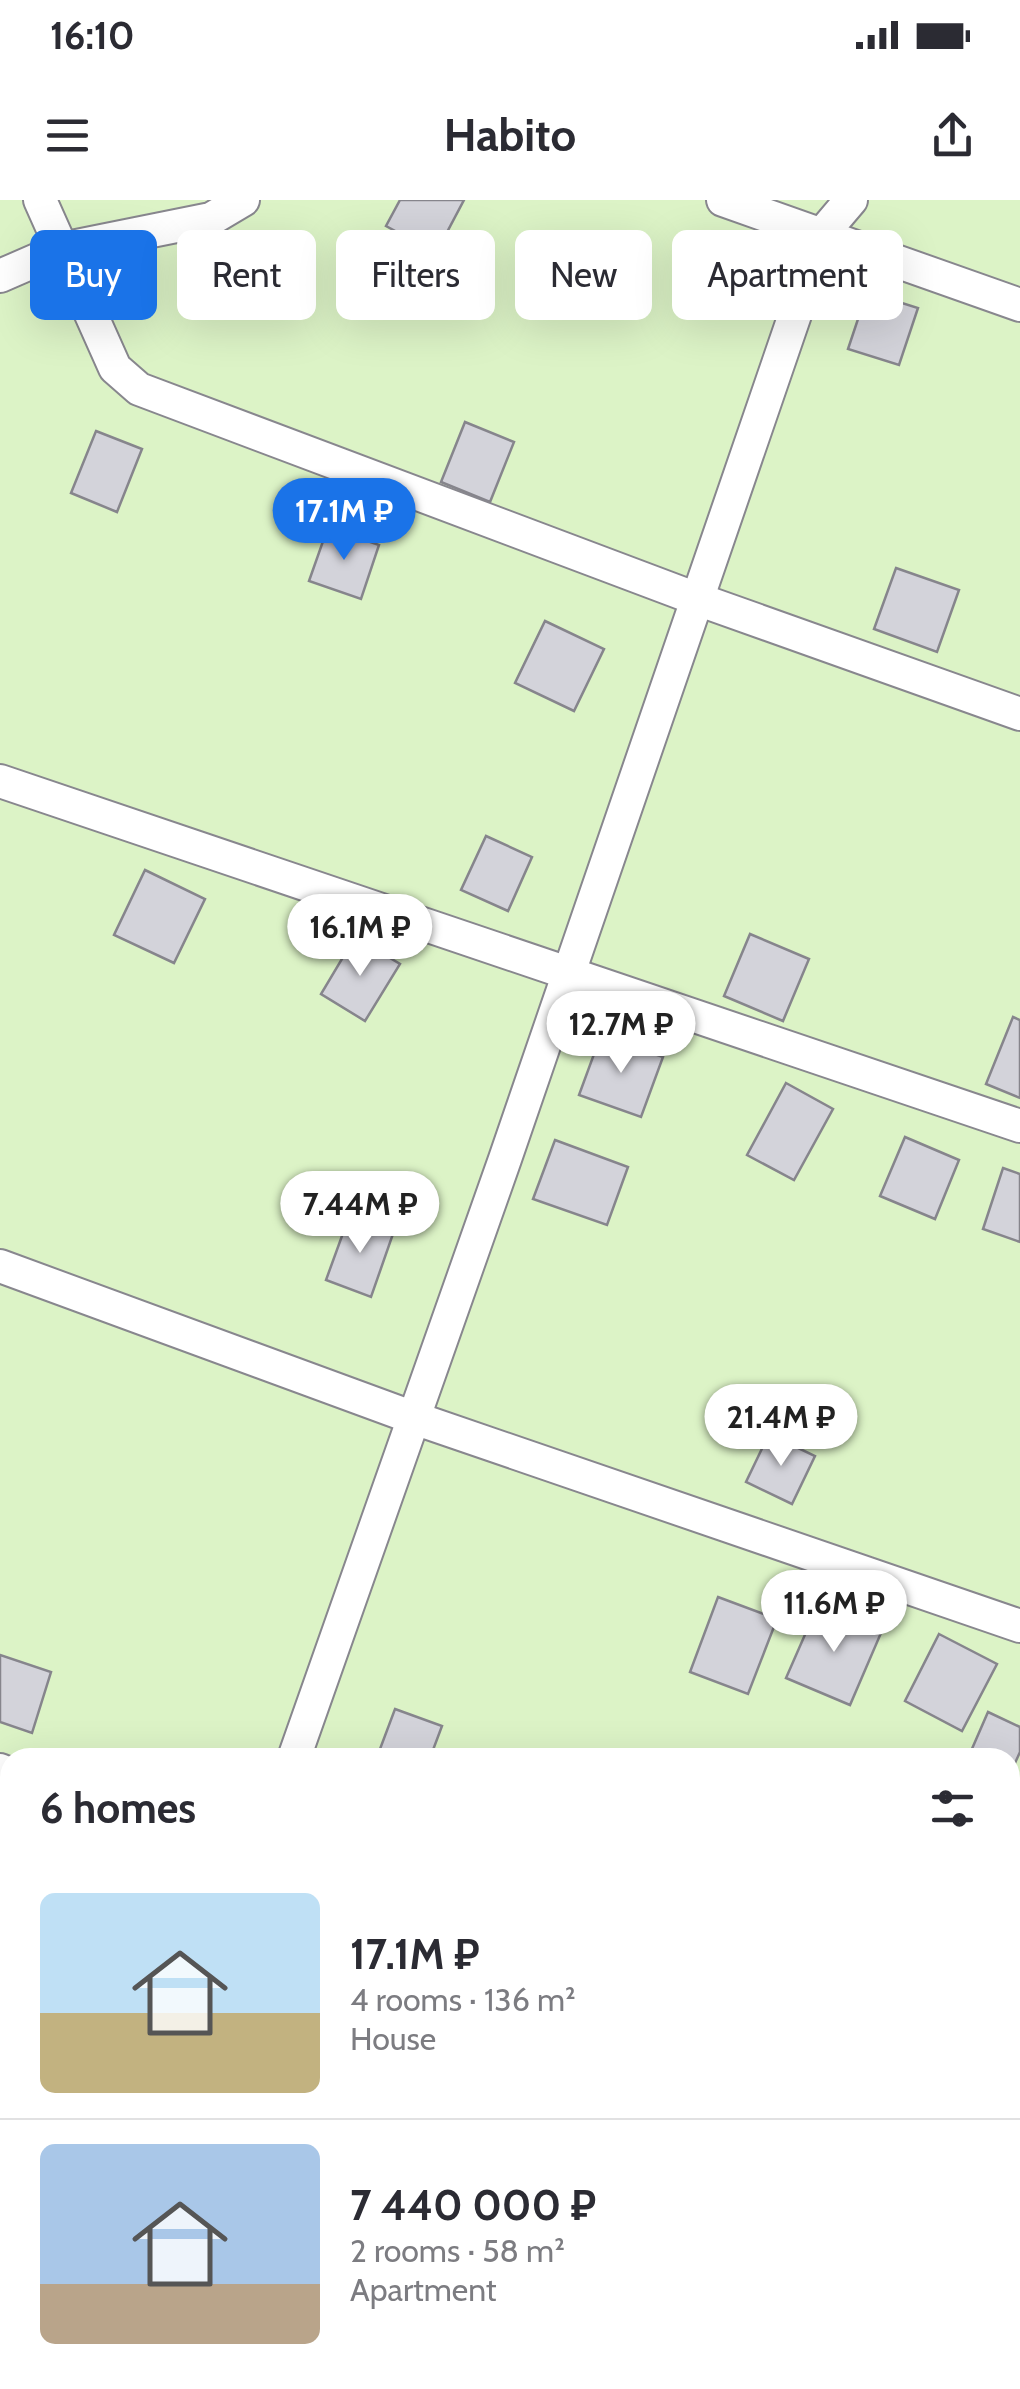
<!DOCTYPE html>
<html lang="en">
<head>
<meta charset="utf-8">
<style>
  :root { --surface:#fff; --page:#f7f7f7; --text:#2b2b33; --muted:#7c7c81; --line:#e1e1e2; --accent:#1a73e8 }
  body { margin:0; font-family:Cabin,sans-serif; background:var(--page); color:var(--text); height:100vh; display:flex; flex-direction:column; font-size:38px; white-space:nowrap }
  * { box-sizing:border-box; margin:0 }
  p { font-size:32px; color:var(--muted) }
  .icon { flex:none; width:55px; height:55px; fill:none; stroke:currentColor; stroke-width:2; stroke-linecap:round; stroke-linejoin:round }
  .map { position:relative; flex:1; overflow:hidden }
  .side { position:absolute; left:0px; top:1548px; width:1020px; height:642px; display:flex; flex-direction:column; background:var(--surface); border-radius:30px 30px 0 0; box-shadow:0 10px 40px #0002 }
  .side>* { flex:none }
  .banner { position:absolute; left:30px; top:30px; width:960px; height:90px; display:flex; gap:20px }
  .price { position:absolute; translate:-50% -85px; padding:0 22px; border-radius:35px; background:#fff; color:#222; font-size:32px; line-height:65px; filter:drop-shadow(0 2px 5px #0008) }
  .price::after { content:''; position:absolute; left:50%; top:60px; width:30px; height:22px; margin-left:-15px; background:inherit; clip-path:polygon(0 0,100% 0,50% 100%) }
  .price.active { background:var(--accent); color:#fff }
  ul { padding:0; list-style:none }
  li { display:flex; align-items:center; gap:30px; height:250px; padding:0 40px }
  li+li { border-top:2px solid var(--line) }
  li span { display:grid; place-items:center; flex:none; width:280px; height:200px; border-radius:15px; color:#555 }
  li>.icon { margin-inline-start:auto }
  span .icon { width:120px; height:120px; fill:#fffc; stroke-width:1 }
  li b { font-size:42px }
  h2 { display:flex; justify-content:space-between; align-items:center; height:120px; padding:0 40px; font-size:42px }
  .chip { padding:0 35px; border-radius:15px; background:var(--surface); box-shadow:0 10px 40px #0002; font-size:35px; line-height:90px }
  .chip.active { background:var(--accent); color:#fff }
  .status { display:flex; justify-content:space-between; align-items:center; height:70px; padding:0 50px; background:var(--surface); direction:ltr }
  .status svg { height:28px; fill:currentColor }
  header { display:flex; justify-content:space-between; align-items:center; height:130px; padding:0 40px; background:var(--surface); font-size:45px; font-weight:700 }
  .map>svg:first-child { display:block }
  .green { fill:#dcf3c6; fill-rule:evenodd }
  .building { fill:#d3d3da; stroke:#86858c; stroke-width:2.5 }
  .lines { fill:none; stroke-linecap:round; stroke-linejoin:round }
  .street-casing { stroke:#88878e; stroke-width:36 }
  .street { stroke:#fff; stroke-width:32 }
</style>
</head>
<body>
<div class="status"><b>16:10</b><svg viewBox="0 0 49 12"><path d="M0 12V9h3v3zM5 12V6h3v6zM10 12V3h3v9zM15 12V0h3v12zM26 1h20v11H26zM47 4h2v5h-2z"/></svg></div>
<header><svg class="icon" aria-label="menu" viewBox="0 0 24 24"><path d="M4 6h16M4 12h16M4 18h16"/></svg>Habito<svg class="icon" aria-label="share" viewBox="0 0 24 24"><path d="M12 15V3M7 8l5-5 5 5M5 13v7h14v-7"/></svg></header>
<div class="map">
<svg width="1020" height="2189" viewBox="0 0 1020 2189">
  <rect width="100%" height="100%" fill="#f8f7ff"/>
  <!-- green -->
  <path class="green" d="M0,0H1020V2189H0ZM10,1558H1010V2180H10Z"/>
  <!-- building -->
  <g class="building">
    <path d="M400,0H464L436,53L386,26Z"/>
    <path d="M867,92L918,108L899,165L848,149Z"/>
    <path d="M465,222L514,242L490,302L441,282Z"/>
    <path d="M96,231L142,249L117,312L71,293Z"/>
    <path d="M328,327L379,345L361,399L309,381Z"/>
    <path d="M896,368L959,390L937,452L874,429Z"/>
    <path d="M545,421L604,449L574,511L515,483Z"/>
    <path d="M486,636L532,657L508,711L461,690Z"/>
    <path d="M145,670L205,699L174,763L114,735Z"/>
    <path d="M750,734L809,759L783,821L724,796Z"/>
    <path d="M355,737L400,764L365,821L321,794Z"/>
    <path d="M1013,817L1020,820V898L986,884Z"/>
    <path d="M601,835L663,857L641,917L579,895Z"/>
    <path d="M786,883L833,909L794,980L747,955Z"/>
    <path d="M905,937L959,960L935,1019L880,996Z"/>
    <path d="M555,940L628,967L607,1025L533,999Z"/>
    <path d="M1003,968L1020,974V1042L983,1029Z"/>
    <path d="M350,1014L394,1031L371,1097L326,1080Z"/>
    <path d="M769,1234L815,1256L792,1304L746,1282Z"/>
    <path d="M718,1397L777,1419L748,1494L690,1472Z"/>
    <path d="M818,1405L881,1433L850,1505L786,1478Z"/>
    <path d="M939,1434L997,1464L962,1531L905,1501Z"/>
    <path d="M0,1455L51,1472L32,1533L0,1522Z"/>
    <path d="M395,1509L442,1526L430,1558L377,1557Z"/>
    <path d="M988,1512L1020,1527V1552L1010,1574V1558H968Z"/>
    <path d="M1010,1807L1020,1812V1896L1010,1891Z"/>
    <path d="M556,2180H617L614,2189H553Z"/>
  </g>
  <g class="lines">
    <defs>
      <g id="street">
        <path d="M40,0L115,168L139,189L697,399L1020,514"/>
        <path d="M723,0L1020,105"/>
        <path d="M0,76L62,49L211,19L243,0"/>
        <path d="M0,581L1020,926"/>
        <path d="M0,1066L414,1218L1020,1426"/>
        <path d="M294,1558L505,959L823,33L851,0"/>
        <path d="M0,1570L10,1574"/>
        <path d="M1010,1925L1020,1928"/>
        <path d="M0,2060L10,2064"/>
        <path d="M350,2180L376,2189"/>
        <path d="M70,2189L74,2180"/>
      </g>
    </defs>
    <!-- street casing -->
    <use href="#street" class="street-casing"/>
    <!-- street -->
    <use href="#street" class="street"/>
  </g>
</svg>
<b class="price active" style="left:344px;top:363px">17.1M ₽</b>
<b class="price" style="left:360px;top:779px">16.1M ₽</b>
<b class="price" style="left:621px;top:876px">12.7M ₽</b>
<b class="price" style="left:360px;top:1056px">7.44M ₽</b>
<b class="price" style="left:781px;top:1269px">21.4M ₽</b>
<b class="price" style="left:834px;top:1455px">11.6M ₽</b>
<div class="banner">
<a class="chip active">Buy</a>
<a class="chip">Rent</a>
<a class="chip">Filters</a>
<a class="chip">New</a>
<a class="chip">Apartment</a>
</div>
<section class="side">
<h2>6 homes<svg class="icon" aria-label="filters" viewBox="0 0 24 24"><path d="M4 7h16M4 17h16"/><circle cx="9" cy="7" r="2"/><circle cx="15" cy="17" r="2"/></svg></h2>
<ul>
<li><span style="background:linear-gradient(#bfe0f5 60%,#c2b280 0)"><svg class="icon" aria-label="home" viewBox="0 0 24 24"><path d="M3 11l9-7 9 7M6 9v11h12V9"/></svg></span><div><b>17.1M ₽</b><p>4 rooms · 136 m²</p><p>House</p></div></li>
<li><span style="background:linear-gradient(#a9c7e8 70%,#b9a48a 0)"><svg class="icon" aria-label="home" viewBox="0 0 24 24"><path d="M3 11l9-7 9 7M6 9v11h12V9"/></svg></span><div><b>7 440 000 ₽</b><p>2 rooms · 58 m²</p><p>Apartment</p></div></li>
</ul>
</section>
</div>
</body>
</html>
